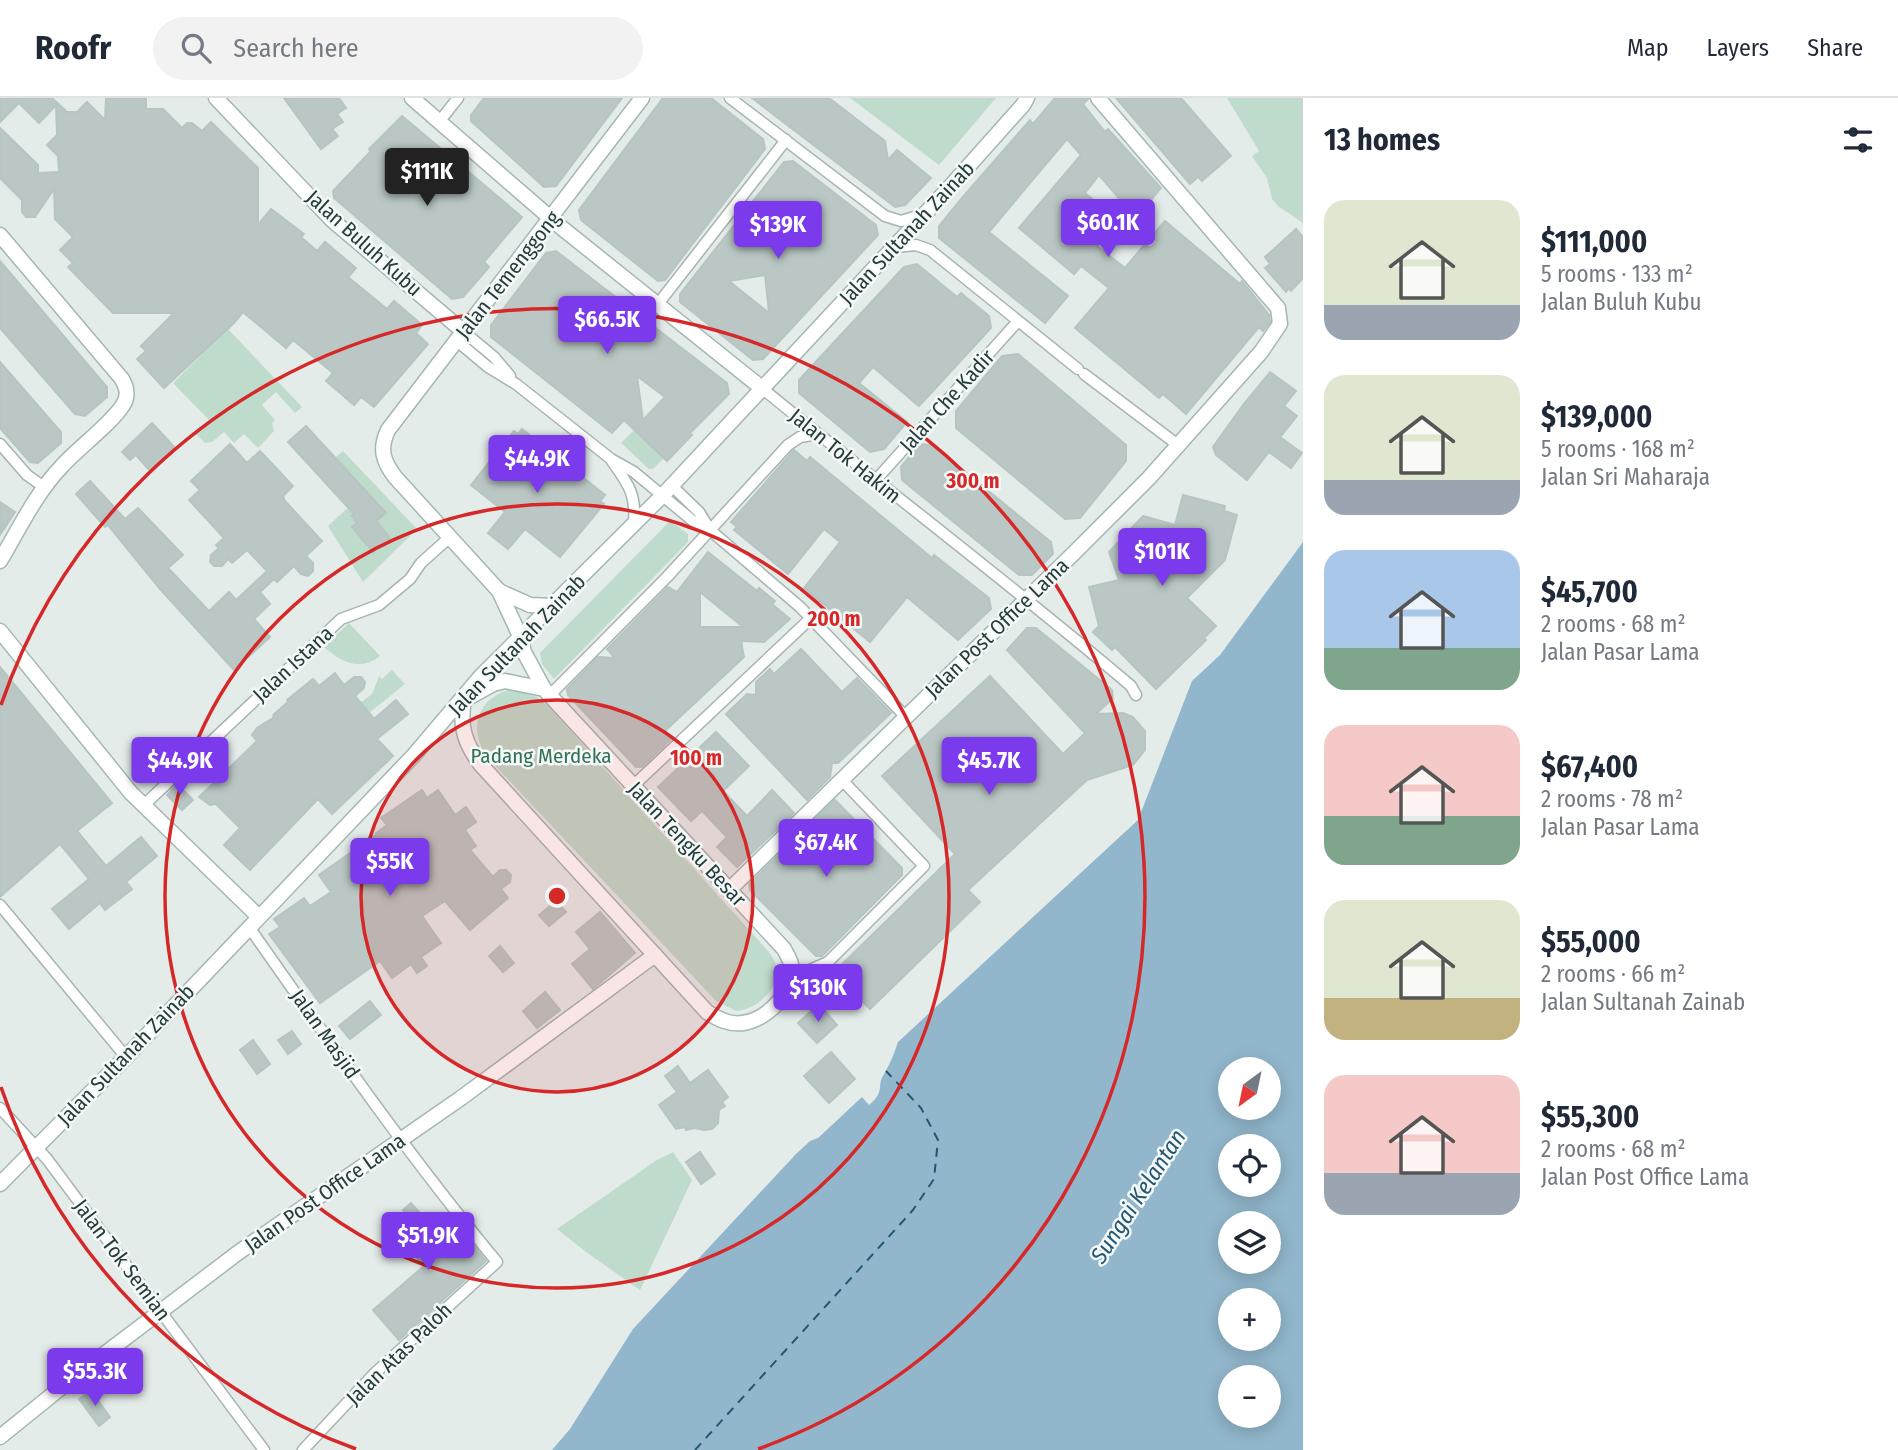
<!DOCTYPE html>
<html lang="en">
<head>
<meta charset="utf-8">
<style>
  :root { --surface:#fff; --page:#f2f2f3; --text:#1f2937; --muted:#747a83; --line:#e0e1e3; --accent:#7c3aed }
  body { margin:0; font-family:"Fira Sans Condensed",sans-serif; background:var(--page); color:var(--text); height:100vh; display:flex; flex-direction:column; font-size:26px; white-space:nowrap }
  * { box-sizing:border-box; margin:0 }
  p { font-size:23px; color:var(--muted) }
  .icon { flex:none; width:38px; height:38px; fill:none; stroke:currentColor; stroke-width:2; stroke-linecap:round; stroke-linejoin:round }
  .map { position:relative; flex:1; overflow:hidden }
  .details { display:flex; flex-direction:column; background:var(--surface); width:595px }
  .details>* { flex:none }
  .needle { width:46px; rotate:213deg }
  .buttons { position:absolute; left:1218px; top:959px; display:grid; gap:14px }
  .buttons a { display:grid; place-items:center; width:63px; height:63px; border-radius:50%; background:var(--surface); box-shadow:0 4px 18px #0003; font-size:35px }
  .price { position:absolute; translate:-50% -60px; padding:0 16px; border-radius:7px; background:var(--accent); color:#fff; font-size:23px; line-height:46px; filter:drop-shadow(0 2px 4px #0008) }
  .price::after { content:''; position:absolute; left:50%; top:42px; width:21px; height:16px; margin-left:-10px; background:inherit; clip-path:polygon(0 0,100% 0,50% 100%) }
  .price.selected { background:#222; color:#fff }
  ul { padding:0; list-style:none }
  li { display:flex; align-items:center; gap:21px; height:175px; padding:0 21px }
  li span { display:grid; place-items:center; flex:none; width:196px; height:140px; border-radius:21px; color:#555 }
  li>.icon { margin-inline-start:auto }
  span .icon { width:84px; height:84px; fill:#fffc; stroke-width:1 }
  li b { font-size:30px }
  h2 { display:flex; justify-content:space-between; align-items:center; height:84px; padding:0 21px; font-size:30px }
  header { display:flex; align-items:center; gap:42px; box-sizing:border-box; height:98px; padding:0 35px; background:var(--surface); border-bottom:2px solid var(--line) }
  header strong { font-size:33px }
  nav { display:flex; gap:38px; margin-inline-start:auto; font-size:24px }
  .search { width:490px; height:63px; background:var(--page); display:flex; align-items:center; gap:18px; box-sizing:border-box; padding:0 24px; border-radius:38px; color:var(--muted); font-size:26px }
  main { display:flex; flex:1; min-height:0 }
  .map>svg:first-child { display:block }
  .green { fill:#bfdbcc; fill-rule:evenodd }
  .water { fill:#92b7cc; fill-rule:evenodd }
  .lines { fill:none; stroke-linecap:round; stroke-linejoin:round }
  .ferry { stroke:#245673; stroke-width:2; stroke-dasharray:9 7; stroke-linecap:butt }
  .building { fill:#bac7c4; stroke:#b7c5c2; stroke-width:2; fill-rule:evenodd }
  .street-casing { stroke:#a7b4b2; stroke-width:13 }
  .secondary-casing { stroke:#a3b7b4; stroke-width:17 }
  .street { stroke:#fff; stroke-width:10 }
  .secondary { stroke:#fff; stroke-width:14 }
  .ring { fill:none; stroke:#d62828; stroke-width:3.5 }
  .labels { text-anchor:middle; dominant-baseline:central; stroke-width:5; stroke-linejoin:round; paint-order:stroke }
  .street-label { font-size:21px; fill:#253c3b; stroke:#f4f9f8 }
  .park-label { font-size:21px; fill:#337057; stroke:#f4f9f8 }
  .water-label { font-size:23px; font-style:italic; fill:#245673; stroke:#f4f9f8 }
  .centre { fill:#d62828; stroke:#f4f9f8; stroke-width:3.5 }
  .ring-label { font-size:21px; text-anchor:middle; font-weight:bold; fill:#d62828; stroke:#f4f9f8; stroke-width:5; stroke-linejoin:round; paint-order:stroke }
</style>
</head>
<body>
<header>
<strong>Roofr</strong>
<div class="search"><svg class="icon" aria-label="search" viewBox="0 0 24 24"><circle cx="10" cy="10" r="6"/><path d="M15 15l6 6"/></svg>Search here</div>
<nav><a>Map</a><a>Layers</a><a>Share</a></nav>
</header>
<main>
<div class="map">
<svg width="1303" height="1352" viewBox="0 0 1303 1352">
  <rect width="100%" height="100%" fill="#e4ecea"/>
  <!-- green -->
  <g class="green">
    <path d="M850,0H996L939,67Z"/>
    <path d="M1227,0H1303V125L1278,108L1272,101L1267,80L1252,58L1259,53Z"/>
    <path d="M228,231L302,309L295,315L276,294L262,307L275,322L272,325L274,333L258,350L244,336L234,345L224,334L212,344L205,345L195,335L209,322L173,285Z"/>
    <path d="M634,332L664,360L653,371H649L621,345Z"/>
    <path d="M343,353L417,431L363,484L328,428L365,394L335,360ZM379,408L386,416L376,423L390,441L373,454L353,429Z"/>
    <path d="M670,423L688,436V444L554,581L542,566L540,555Z"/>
    <path d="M349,525L380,558C360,574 341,564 324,549Z"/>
    <path d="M392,572L405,586L369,615L360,605L372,596L379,578L382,581Z"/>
    <path d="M513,591L537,599L549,609L769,854C773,860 777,866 777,874C777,894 754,912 736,913L716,903L488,660C467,632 477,598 513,591Z"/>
    <path d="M673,1054L692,1082L640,1192L586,1154L557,1131L657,1062Z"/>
  </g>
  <!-- water -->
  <path class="water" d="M1303,444V1352H552L570,1331L633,1231L796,1056L810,1043L818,1040L862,999L869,1007C886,993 876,988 884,976C890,966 894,956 898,944L1138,722L1192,583L1220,557ZM1230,971H1269V1010H1230ZM1230,1048H1269V1087H1230ZM1230,1125H1269V1164H1230ZM1230,1202H1269V1241H1230ZM1230,1279H1269V1318H1230Z"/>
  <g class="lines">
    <!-- ferry -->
    <path class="ferry" d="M695,1352L913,1112L934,1081L938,1042L921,1010L886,973"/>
  </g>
  <!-- building -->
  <g class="building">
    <path d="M0,0H52L67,14H77L87,4L105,22L106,0H146V11H163L182,30L187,25H192L202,33L211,24L258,70V127L271,111L304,136L301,139L317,153L325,144L356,170L348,179L387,211L394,203L422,227L416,235L428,246L374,309L361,299L354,307L326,283L333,275L293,242L286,250L243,214L234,225L164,290L137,261L146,253L141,248L174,215H113L68,169L73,165L60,152L73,139L55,121L54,91L35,119H26L22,114V102L0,80V30L38,67V75L59,74L58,58L47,47L57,37L56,7L39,25L19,5L0,24Z"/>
    <path d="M284,0H339L346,10L337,16L343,24L332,31L338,38L321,51Z"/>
    <path d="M484,0H622L556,88L544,89L471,23V17Z"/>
    <path d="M663,0H711L763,41L765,51L665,182L658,183L581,122L579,112Z"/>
    <path d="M752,0H829L885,43L888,62L897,52L931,80L905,107L895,109Z"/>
    <path d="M1055,0H1089L1083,6L1105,34L1108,31L1161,90L1136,120L1099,77L1085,95L1118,123L1097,148L1125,170L1145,146L1150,150L1157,143L1152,138L1165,123L1240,186L1242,183L1269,217L1270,224L1263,233L1259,229L1186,316L1163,296L1159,300L1075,230L1109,190L1081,168L1074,176L1019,130L1081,57L1067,41L989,134L1068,198L1045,225L939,140V128L962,100L1030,22L1033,26Z"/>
    <path d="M1116,0H1181L1231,58L1202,83L1198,79L1190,86Z"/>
    <path d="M402,18L522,119L484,164L489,169L463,199L452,201L334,100L333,93L371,53L369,51Z"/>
    <path d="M793,63L876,127L878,137L763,261L753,262L680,204V196L784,64ZM765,177L769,215L729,183Z"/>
    <path d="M1296,131L1303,139V180L1291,193L1289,190L1286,194L1265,170L1270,166L1265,159Z"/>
    <path d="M556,153L727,285L729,296L690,335L692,337L667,363L624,322L612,335L491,239V227L546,155ZM637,278L665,299L643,322Z"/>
    <path d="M0,163L107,289V299L85,318L75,316L0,230Z"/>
    <path d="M917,166L957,199L961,195L989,218L991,230L919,308L873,269L859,285L907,324L884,351L870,354L799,295V282L904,169Z"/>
    <path d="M1018,256L1126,347V363L1080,420L1065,421L956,330V313L982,282L1002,258Z"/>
    <path d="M0,264L61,334V345L38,365L30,364L0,330Z"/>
    <path d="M1270,274L1296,293L1284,308L1297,318L1280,339L1302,355L1291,370L1269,354L1247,382L1216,357L1213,349L1243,307Z"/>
    <path d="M152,325L176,351L151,374L136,357L130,362L122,354Z"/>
    <path d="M306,328L386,415L376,423L390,440L373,454L352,429L357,425L352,418L354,416L288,344Z"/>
    <path d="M522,331L605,397L600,403L604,406L560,459L525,431L508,451L488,435L505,414L471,387L514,333L518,336Z"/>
    <path d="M230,346L247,365L260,353L293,388L283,398L285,403L322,443L306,458L313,465V473L308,478L301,476L294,468L277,484L274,481L260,494L270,506L254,521L270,539L234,572L160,491L108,427L105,429L76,396L90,383L125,421L138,410L183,457L168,470L209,513L229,494L236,502L267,473L247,452L232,465L228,461L222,468H214L210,464L211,457L219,450L216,447L224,440L189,402L200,392L191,383Z"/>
    <path d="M919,346L932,347L1051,444L1053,456L1032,477H1019L902,382L901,369Z"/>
    <path d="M794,352L807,363L810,359L932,460L934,457L989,500L991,511L958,542L907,499L870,544L804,490L840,444L824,431L788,476L734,432L737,429L731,424Z"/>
    <path d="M1183,397L1225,408L1224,413L1237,417L1225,462L1187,500L1216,528L1204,540L1206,542L1156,591L1115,549L1112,552L1093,534L1099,528L1089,489L1119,482L1109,454L1143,418L1175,427Z"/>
    <path d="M0,404L15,414L0,437Z"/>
    <path d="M708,454L757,493L759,490L775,503L772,506L790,521L764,544L741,543L744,559L665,633L671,641L642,669H636L568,597L567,591L598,559L615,560L607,551L668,489L677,494ZM700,494L743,529H700Z"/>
    <path d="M1027,530H1036L1112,592L1113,600L1096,616L1123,615L1133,619L1145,633V652L1133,667L1087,682L968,792L980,804L870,911L834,874L955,756L882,678L990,578L1063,656L1085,635L1007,552Z"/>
    <path d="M801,551L842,594L857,580L891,615L838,665H832L830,679L807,702L726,616L747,596L756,597V584L770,571L774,576Z"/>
    <path d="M0,569L112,705L77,733L106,768L141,739L157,758L126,784L132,791L105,812L100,805L69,831L52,811L89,781L60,746L0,799Z"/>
    <path d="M335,575L344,587L354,579H361L365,584L364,590L355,598L374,621L396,602L408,616L377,641L393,658L332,716L318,701L250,772L224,747L240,730L216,706L210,707L199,699L215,684L205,674L216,664L225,674L257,643L252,637L257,630L273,620L274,616L288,604L287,602L313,581L319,588Z"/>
    <path d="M716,634L749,668L723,693L747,718L772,692L794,715L737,769L717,749L727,739L702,713L691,723L658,689Z"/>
    <path d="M177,686L193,702L182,712L167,697Z"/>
    <path d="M422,692L427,700L438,692L455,717L466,709L476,724L465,732L476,748L470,752L493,779L500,772H506L511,777L510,784L501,791L508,800L470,832L445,803L422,818L441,845L421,859L427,868L417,875L411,866L392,880L380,863L320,905L269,836L280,829L274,821L304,800L310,808L331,794L319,777L377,736L376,735L387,727L381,720Z"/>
    <path d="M835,702L902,770V777L822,858H816L750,792L749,786Z"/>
    <path d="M556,803L566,814L549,828L539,817Z"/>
    <path d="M600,814L635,855L593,891L572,866L590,851L576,834Z"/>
    <path d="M500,848L514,865L503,874L489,858Z"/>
    <path d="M545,894L560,912L537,930L523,913Z"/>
    <path d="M370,903L381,917L350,941L339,928Z"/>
    <path d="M819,906L837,927L817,945L798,925Z"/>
    <path d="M292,933L301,946L288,956L278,942Z"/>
    <path d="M253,942L270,966L257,976L240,952Z"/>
    <path d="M831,954L855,981L829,1005L804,978Z"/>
    <path d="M678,968L690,985L708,972L728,999L722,1004L725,1008L719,1012L718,1025L712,1031L704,1032L695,1030L686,1032L685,1029L676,1031L659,1007L677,994L665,978Z"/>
    <path d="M700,1054L715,1076L701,1086L686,1064Z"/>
    <path d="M411,1105L432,1129L442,1120L456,1137L461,1133L486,1163L399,1242L373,1212L424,1168L397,1137L413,1124L403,1112Z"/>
    <path d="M91,1293L110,1319L99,1328L79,1301Z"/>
  </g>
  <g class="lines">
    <defs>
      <g id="street">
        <path d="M730,0L885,118L901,123L924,116"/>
        <path d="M439,24L458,0"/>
        <path d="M895,149L916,147L930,152L1078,271"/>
        <path d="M658,206L786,42"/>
        <path d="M464,234L494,259L510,278"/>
        <path d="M457,243L488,269L516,286L611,361L634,374L693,423L710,432L800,509L906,619"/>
        <path d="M1084,276L1178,347"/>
        <path d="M763,291C885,391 1011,486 1131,588L1136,597"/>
        <path d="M0,346L27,377L44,389"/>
        <path d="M612,363C629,387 636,396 634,426"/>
        <path d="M875,383L1018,223"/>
        <path d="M672,388L699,414L710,432"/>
        <path d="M550,597L667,479L788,347L800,339L817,336"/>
        <path d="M633,688L811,520"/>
        <path d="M144,707L341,521L379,507L410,481L421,465L450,439"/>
        <path d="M0,807L126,959"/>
        <path d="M249,829C329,943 408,1057 497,1164L375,1275L303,1352"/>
        <path d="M791,880L828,864L924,768L842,682"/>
        <path d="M0,1010L47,1061L264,1352"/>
      </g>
      <g id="secondary">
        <path d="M216,0L332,122L464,234"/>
        <path d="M412,0L562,130L763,291"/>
        <path d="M0,137L122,281C127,290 129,298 123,307C111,326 78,350 62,368C36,395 19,431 0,463"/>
        <path d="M499,493L530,507L554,508"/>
        <path d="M0,533L131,695L259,819"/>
        <path d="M505,583L544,591L784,851C786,855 790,861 791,866C796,893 768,921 743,925C729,927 718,921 707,914L481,667C465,646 459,628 464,602L493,586Z"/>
        <path d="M544,591L524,554L520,538L499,493L395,379C383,363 379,351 388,332L642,0"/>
        <path d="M729,792L1074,455L1149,380L1261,254L1280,226L1278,210L1098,0"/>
        <path d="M0,1086L126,959L414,657L481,578L663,397L948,91L1023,7L1027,0"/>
        <path d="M0,1339L78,1276L239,1154L461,1000L655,857"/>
      </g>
    </defs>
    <!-- street casing -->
    <use href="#street" class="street-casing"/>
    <!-- secondary casing -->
    <use href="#secondary" class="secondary-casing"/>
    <!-- street -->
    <use href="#street" class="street"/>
    <!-- secondary -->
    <use href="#secondary" class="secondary"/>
  </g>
  <!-- distance rings -->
  <circle cx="557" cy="798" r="196" fill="#d62828" fill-opacity=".12"/>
  <g class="ring">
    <circle cx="557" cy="798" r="196"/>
    <circle cx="557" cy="798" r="392"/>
    <path d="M356 1351A588 588 0 0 1 1 989M1 607A588 588 0 1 1 758 1351"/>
  </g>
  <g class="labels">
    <!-- street labels -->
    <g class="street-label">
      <text transform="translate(907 135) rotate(-47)">Jalan Sultanah Zainab</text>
      <text transform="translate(364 145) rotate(42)">Jalan Buluh Kubu</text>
      <text transform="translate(508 177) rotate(-52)">Jalan Temenggong</text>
      <text transform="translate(947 303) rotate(-48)">Jalan Che Kadir</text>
      <text transform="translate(845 358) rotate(39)">Jalan Tok Hakim</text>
      <text transform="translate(997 530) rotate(-44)">Jalan Post Office Lama</text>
      <text transform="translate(517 547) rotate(-46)">Jalan Sultanah Zainab</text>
      <text transform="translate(293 566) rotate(-43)">Jalan Istana</text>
      <text transform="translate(687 746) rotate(47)">Jalan Tengku Besar</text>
      <text transform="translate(325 936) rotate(55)">Jalan Masjid</text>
      <text transform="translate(126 957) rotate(-46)">Jalan Sultanah Zainab</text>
      <text transform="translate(325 1095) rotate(-35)">Jalan Post Office Lama</text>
      <text transform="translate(122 1162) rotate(53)">Jalan Tok Semian</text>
      <text transform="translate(399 1256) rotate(-44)">Jalan Atas Paloh</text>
    </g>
    <!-- park labels -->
    <g class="park-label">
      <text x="541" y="658">Padang Merdeka</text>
    </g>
    <!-- water labels -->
    <g class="water-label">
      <text transform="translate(1138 1098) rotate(-57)">Sungai Kelantan</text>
    </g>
  </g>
  <circle cx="557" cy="798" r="10" class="centre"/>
  <g class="ring-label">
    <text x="973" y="390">300 m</text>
    <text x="834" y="528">200 m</text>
    <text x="696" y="667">100 m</text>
  </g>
</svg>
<div class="buttons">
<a><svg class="needle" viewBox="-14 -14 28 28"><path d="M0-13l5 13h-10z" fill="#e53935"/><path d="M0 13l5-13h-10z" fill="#747a83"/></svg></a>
<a><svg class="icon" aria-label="locate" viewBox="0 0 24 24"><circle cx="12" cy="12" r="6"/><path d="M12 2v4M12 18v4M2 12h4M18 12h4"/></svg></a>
<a><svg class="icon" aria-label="layers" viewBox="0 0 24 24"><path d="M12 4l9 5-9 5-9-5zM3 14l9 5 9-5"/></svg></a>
<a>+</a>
<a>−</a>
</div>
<b class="price selected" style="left:427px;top:110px">$111K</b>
<b class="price" style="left:1108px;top:161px">$60.1K</b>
<b class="price" style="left:778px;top:163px">$139K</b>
<b class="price" style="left:607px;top:258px">$66.5K</b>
<b class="price" style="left:537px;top:397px">$44.9K</b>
<b class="price" style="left:1162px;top:490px">$101K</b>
<b class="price" style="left:180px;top:699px">$44.9K</b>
<b class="price" style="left:989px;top:699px">$45.7K</b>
<b class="price" style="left:826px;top:781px">$67.4K</b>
<b class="price" style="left:390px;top:800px">$55K</b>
<b class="price" style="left:818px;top:926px">$130K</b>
<b class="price" style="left:428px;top:1174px">$51.9K</b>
<b class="price" style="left:95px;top:1310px">$55.3K</b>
</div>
<section class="details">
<h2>13 homes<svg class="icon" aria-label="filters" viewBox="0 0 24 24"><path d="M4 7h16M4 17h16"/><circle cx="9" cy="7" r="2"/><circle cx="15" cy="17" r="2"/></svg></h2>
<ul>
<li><span style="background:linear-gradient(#dfe7d0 75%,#9aa5b1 0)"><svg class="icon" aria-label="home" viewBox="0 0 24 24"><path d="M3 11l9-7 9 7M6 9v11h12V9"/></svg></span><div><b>$111,000</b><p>5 rooms · 133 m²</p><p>Jalan Buluh Kubu</p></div></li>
<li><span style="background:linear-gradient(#dfe7d0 75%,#9aa5b1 0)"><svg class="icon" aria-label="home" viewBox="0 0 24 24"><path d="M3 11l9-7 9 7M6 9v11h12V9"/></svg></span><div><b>$139,000</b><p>5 rooms · 168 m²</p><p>Jalan Sri Maharaja</p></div></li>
<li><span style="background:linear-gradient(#a9c7e8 70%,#7fa58c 0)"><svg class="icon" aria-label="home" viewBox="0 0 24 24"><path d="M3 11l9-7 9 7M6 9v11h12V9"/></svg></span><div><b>$45,700</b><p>2 rooms · 68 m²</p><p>Jalan Pasar Lama</p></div></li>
<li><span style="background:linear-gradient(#f6c9c9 65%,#7fa58c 0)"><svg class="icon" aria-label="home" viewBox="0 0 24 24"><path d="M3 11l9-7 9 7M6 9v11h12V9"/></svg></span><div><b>$67,400</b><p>2 rooms · 78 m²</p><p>Jalan Pasar Lama</p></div></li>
<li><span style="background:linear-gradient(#dfe7d0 70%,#c2b280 0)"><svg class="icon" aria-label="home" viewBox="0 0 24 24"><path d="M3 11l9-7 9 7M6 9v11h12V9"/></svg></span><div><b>$55,000</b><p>2 rooms · 66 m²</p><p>Jalan Sultanah Zainab</p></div></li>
<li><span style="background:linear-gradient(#f6c9c9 70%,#9aa5b1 0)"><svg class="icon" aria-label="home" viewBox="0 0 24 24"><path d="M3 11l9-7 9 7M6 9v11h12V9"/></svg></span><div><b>$55,300</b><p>2 rooms · 68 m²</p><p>Jalan Post Office Lama</p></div></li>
</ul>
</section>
</main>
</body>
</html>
